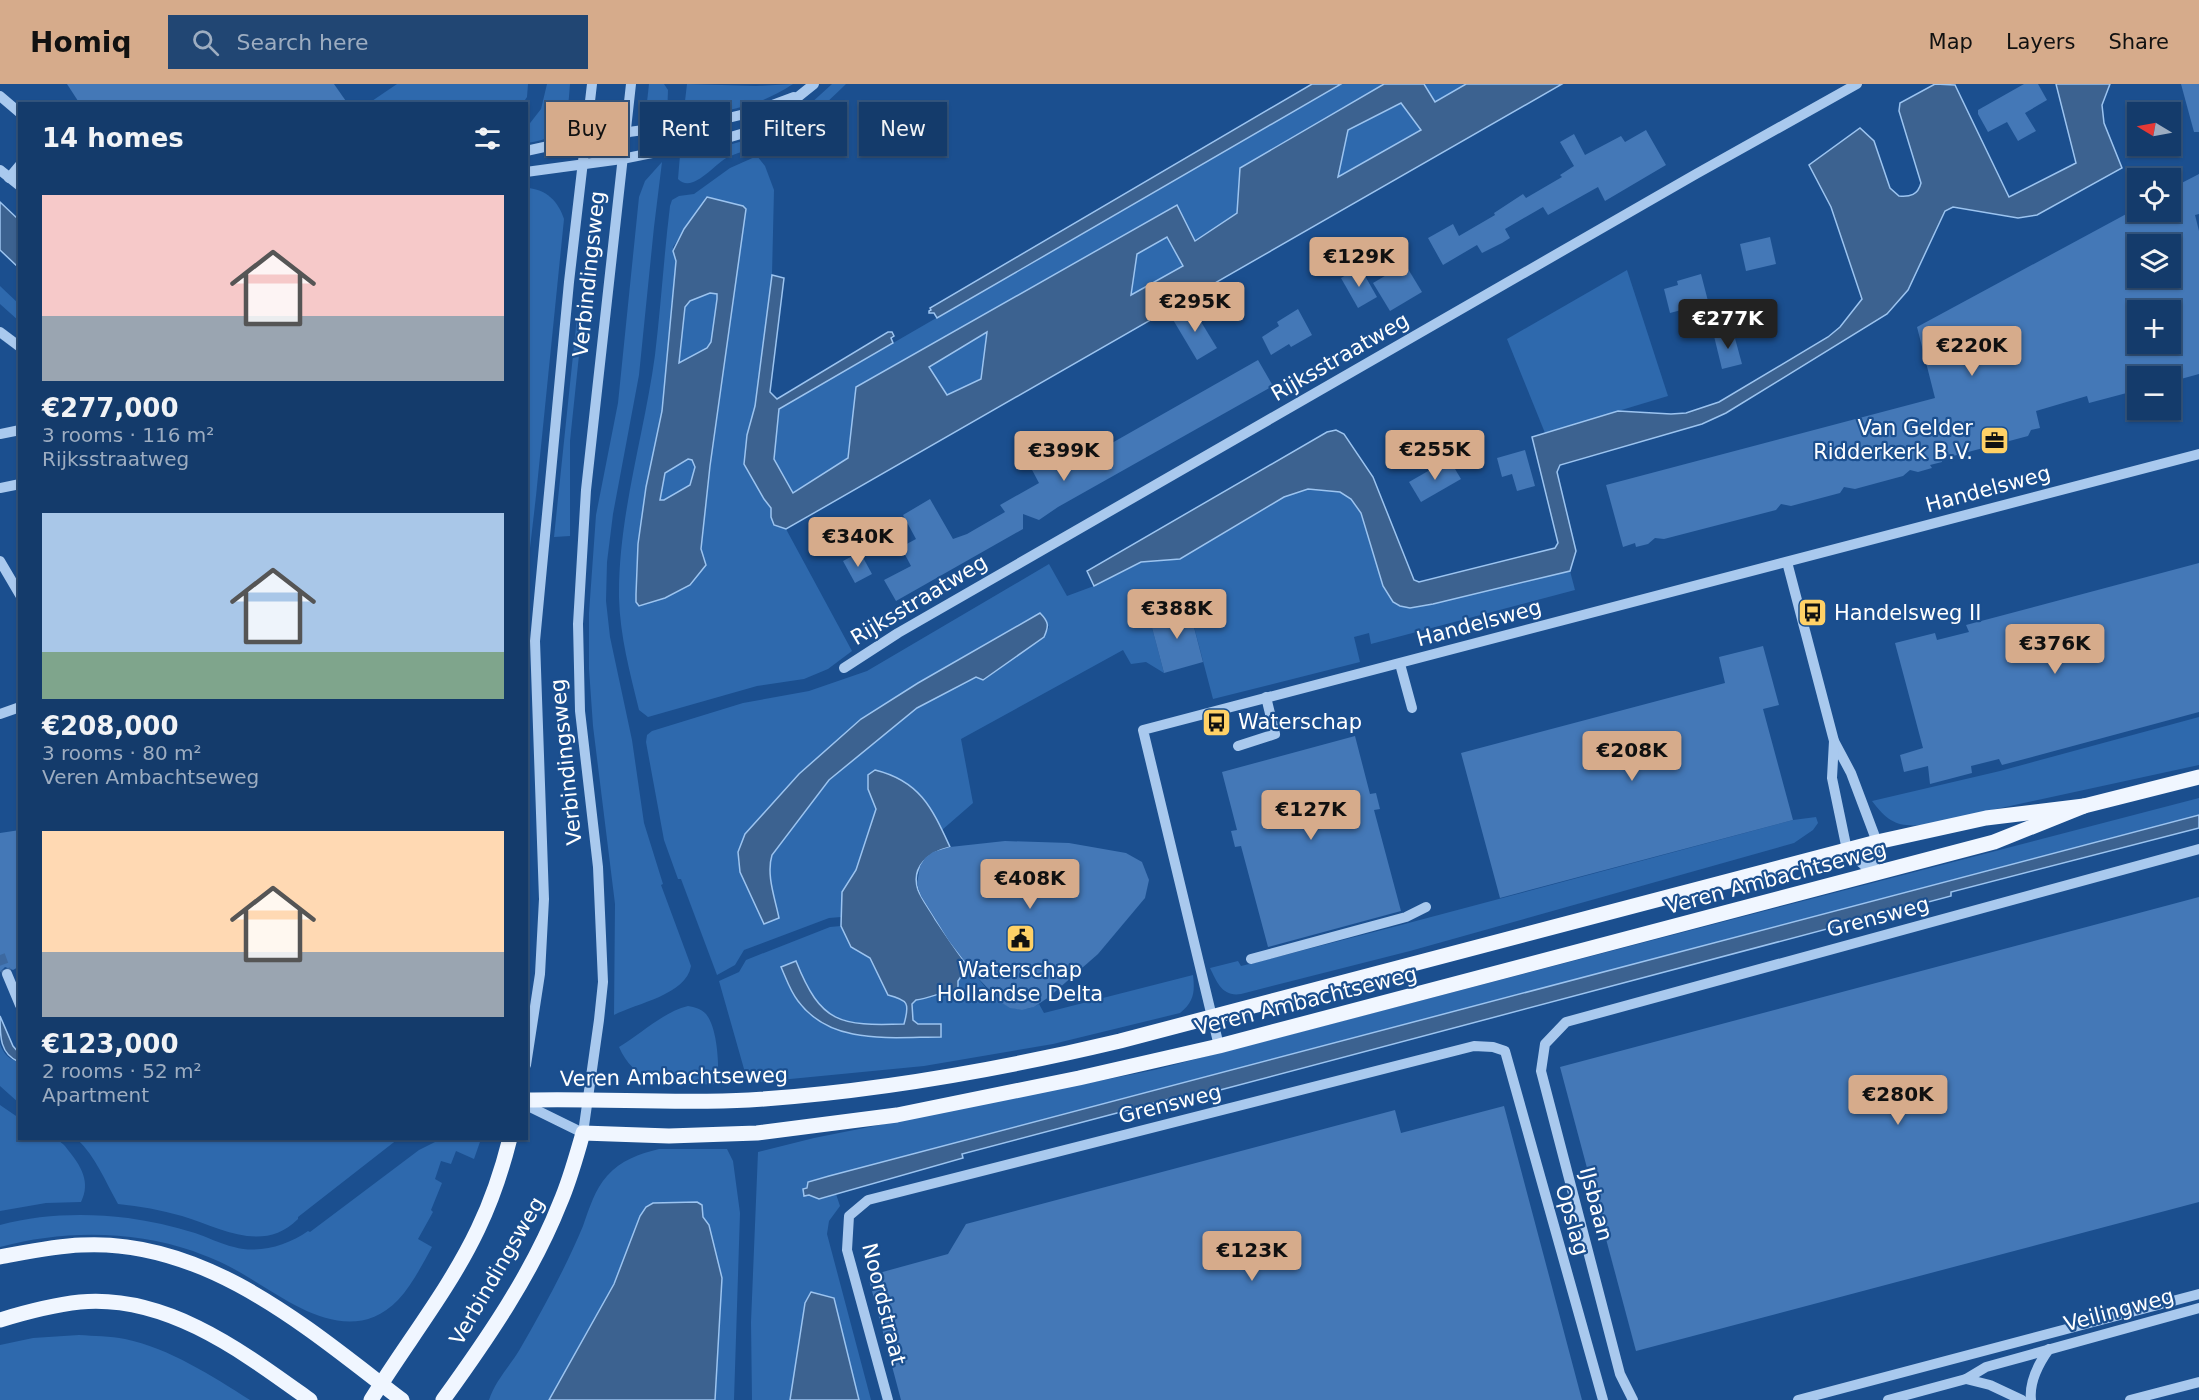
<!DOCTYPE html>
<html lang="en">
<head>
<meta charset="utf-8">
<style>
  :root { --surface:#143b6b; --page:#214673; --text:#f1f3f6; --muted:#9dadc1; --line:#33557e; --accent:#d6ab8b }
  body { margin:0; font-family:"DejaVu Sans",sans-serif; background:var(--page); color:var(--text); height:100vh; display:flex; flex-direction:column; font-size:22px; white-space:nowrap }
  * { box-sizing:border-box; margin:0 }
  p { font-size:20px; color:var(--muted) }
  .icon { flex:none; width:33px; height:33px; fill:none; stroke:currentColor; stroke-width:2; stroke-linecap:round; stroke-linejoin:round }
  .map { position:relative; flex:1; overflow:hidden }
  .drawer { position:absolute; left:18px; top:18px; width:510px; height:1038px; display:flex; flex-direction:column; background:var(--surface); border-radius:0px; box-shadow:0 2px 4px #0004,0 0 0 2px var(--line) }
  .drawer>* { flex:none }
  .banner { position:absolute; left:546px; top:18px; width:570px; height:54px; display:flex; gap:12px }
  .needle { width:39px; rotate:280deg }
  .controls { position:absolute; left:2127px; top:18px; display:grid; gap:12px }
  .controls a { display:grid; place-items:center; width:54px; height:54px; border-radius:0px; background:var(--surface); box-shadow:0 2px 4px #0004,0 0 0 2px var(--line); font-size:30px }
  .price { position:absolute; translate:-50% -51px; padding:0 14px; border-radius:6px; background:var(--accent); color:#111; font-size:20px; line-height:39px; filter:drop-shadow(0 2px 3px #0008) }
  .price::after { content:''; position:absolute; left:50%; top:36px; width:18px; height:14px; margin-left:-9px; background:inherit; clip-path:polygon(0 0,100% 0,50% 100%) }
  .price.current { background:#222; color:#fff }
  ul { padding:0; list-style:none }
  li { display:grid; align-content:center; gap:12px; height:318px; padding:0 24px }
  li span { display:grid; place-items:center; height:186px; border-radius:0px; color:#555 }
  li>.icon { margin-inline-start:auto }
  span .icon { width:108px; height:108px; fill:#fffc; stroke-width:1 }
  li b { font-size:26px }
  h2 { display:flex; justify-content:space-between; align-items:center; height:72px; padding:0 24px; font-size:26px }
  .pill { padding:0 21px; border-radius:0px; background:var(--surface); box-shadow:0 2px 4px #0004,0 0 0 2px var(--line); font-size:21px; line-height:54px }
  .pill.current { background:var(--accent); color:#111 }
  header { display:flex; align-items:center; gap:36px; box-sizing:border-box; height:84px; padding:0 30px; background:var(--accent); color:#111 }
  header strong { font-size:28px }
  nav { display:flex; gap:33px; margin-inline-start:auto; font-size:21px }
  .search { width:420px; height:54px; background:var(--page); display:flex; align-items:center; gap:15px; box-sizing:border-box; padding:0 21px; border-radius:0px; color:var(--muted); font-size:22px }
  .map>svg:first-child { display:block }
  .green { fill:#2e69ad; fill-rule:evenodd }
  .water { fill:#3c6290; stroke:#9cc4f0; stroke-width:1.5; fill-rule:evenodd }
  .building { fill:#4478b7; fill-rule:evenodd }
  .lines { fill:none; stroke-linecap:round; stroke-linejoin:round }
  .minor-tunnel { stroke:#3d69a0; stroke-width:10; stroke-dasharray:10 5; stroke-linecap:butt }
  .minor { stroke:#a9c9ee; stroke-width:10 }
  .major { stroke:#f0f6ff; stroke-width:15 }
  .labels { text-anchor:middle; dominant-baseline:central; stroke-width:4.5; stroke-linejoin:round; paint-order:stroke }
  .street-label { font-size:21px; fill:#fff; stroke:#1b4f8f }
  .poi-label { font-size:21px; fill:#fff; stroke:#1b4f8f; text-anchor:start }
</style>
</head>
<body>
<header>
<strong>Homiq</strong>
<div class="search"><svg class="icon" aria-label="search" viewBox="0 0 24 24"><circle cx="10" cy="10" r="6"/><path d="M15 15l6 6"/></svg>Search here</div>
<nav><a>Map</a><a>Layers</a><a>Share</a></nav>
</header>
<div class="map">
<svg width="2199" height="1316" viewBox="0 0 2199 1316">
  <rect width="100%" height="100%" fill="#1b4f8f"/>
  <!-- green -->
  <g class="green">
    <path d="M397,0H528L527,13L523,19H369Z"/>
    <path d="M547,0H570C567,36 569,53 527,59V43L541,25Z"/>
    <path d="M649,0H664L668,6L667,33L652,24L647,18Z"/>
    <path d="M687,0L756,2L793,0C757,24 726,27 683,34Z"/>
    <path d="M832,0H846C823,23 797,45 768,59C755,65 741,67 728,73C714,80 693,110 678,95L680,71C718,63 757,58 790,36C805,25 818,13 832,0Z"/>
    <path d="M1341,0H1384L1241,84L1237,129L1195,158L1177,122L856,303L848,374L792,409L774,375L779,325Z"/>
    <path d="M1424,0H1466L1435,19Z"/>
    <path d="M1402,19L1421,46L1338,93L1348,46Z"/>
    <path d="M757,72L765,82L774,106L772,191L755,322L747,351L744,380L764,415L771,424L774,441L786,445L852,567L828,585L804,595L757,602L648,633L639,626C630,589 620,552 619,514C618,432 644,352 655,271C661,221 664,171 670,122L672,116L679,112L694,110L730,84ZM706,113L743,122L746,125L710,382L701,465L706,481L702,486L636,510L638,460L646,403L662,327L676,177L673,163Z"/>
    <path d="M662,78L654,143L639,291L613,430L607,478L606,517L610,553L632,656L644,739L663,800L661,801L691,882C686,911 637,919 614,931L615,820L593,642L589,585V529L596,431L618,319L639,113L645,97Z"/>
    <path d="M527,104C546,105 558,117 564,135L536,412L527,490Z"/>
    <path d="M1167,153L1183,182L1131,211L1137,170Z"/>
    <path d="M1627,186L1668,312L1545,349L1507,255Z"/>
    <path d="M0,202L19,220V237L0,220Z"/>
    <path d="M710,209L717,210V215L711,258L707,264L679,279L685,223L690,218Z"/>
    <path d="M577,233H583L570,357V452L554,453Z"/>
    <path d="M987,247L981,295L947,311L929,283Z"/>
    <path d="M688,375L692,376L695,383L690,401L664,416H659L665,389Z"/>
    <path d="M1308,405L1340,408L1351,415L1361,429L1383,502L1410,524L1570,487L1575,506L1371,560L1369,549L1354,553L1360,578L1213,615L1188,520L1151,540L1164,589L1146,578L1131,580L1123,566L961,655L973,719L942,746C925,713 913,695 875,686L868,691V705L876,725L856,786L842,808L841,833L829,834L744,866L735,881L717,891L681,795H678L664,756L646,658L647,651L652,647L743,619L809,607L867,587L1049,480L1067,512L1094,502L1141,478L1180,475L1284,413ZM1040,529L1049,543L1044,553L983,596L976,593L917,624L829,696L772,771L769,780L770,792L738,778V768L745,750L799,690L861,635L918,599Z"/>
    <path d="M2199,633V681L1923,741C1897,743 1888,738 1872,717L2000,687Z"/>
    <path d="M2199,714V731L829,1092L809,1111L819,1115L836,1110L840,1122L829,1137L827,1150L871,1316H859L834,1214L811,1208L805,1219L790,1316H752L751,1238L758,1068L814,1054L1154,986Z"/>
    <path d="M1816,733L1818,739L1813,746L1794,759L1410,867L1241,910C1222,913 1217,898 1210,884L1238,877L1241,882C1426,836 1609,785 1793,736Z"/>
    <path d="M841,842L851,863L870,873L888,911C908,916 910,919 904,940C874,941 839,944 817,918C811,912 810,904 805,898C800,892 788,887 782,883L796,915L845,949L867,953H941V940H918L913,936L912,920L916,916C931,914 943,907 957,906L958,897L968,882C986,903 1008,939 1039,920L1044,929L1193,891C1195,908 1194,918 1180,929L1053,960L924,982L748,999L719,897L739,888L746,876L756,872L830,843Z"/>
    <path d="M688,922C695,923 701,925 706,930C718,945 719,982 718,1000C677,1000 638,1006 619,963C641,950 663,928 688,922Z"/>
    <path d="M0,960C4,971 9,975 19,978V1019L0,1002Z"/>
    <path d="M0,1021L19,1034L20,1054C30,1054 43,1052 53,1054C59,1056 65,1061 68,1066C81,1082 91,1098 81,1118L46,1119L0,1127Z"/>
    <path d="M443,1054L481,1055L474,1075L456,1067L451,1080L441,1077L435,1095L442,1099L431,1126L433,1128L418,1155L432,1163C422,1181 412,1201 398,1216C346,1269 282,1211 234,1185C222,1178 206,1172 193,1167C132,1146 62,1146 0,1163V1141C42,1130 85,1129 128,1134C150,1137 173,1142 195,1149C208,1153 220,1160 234,1163C258,1170 287,1162 308,1147L310,1148L419,1066Z"/>
    <path d="M77,1055H398L298,1133V1135C263,1170 221,1144 182,1132C161,1126 140,1122 118,1120C105,1097 96,1073 77,1055Z"/>
    <path d="M659,1065H727L733,1077L740,1129L734,1316H715L722,1194L709,1141L703,1133L702,1122L653,1119L646,1123L640,1132L614,1200L549,1316H489C495,1297 510,1282 520,1265C543,1225 565,1185 583,1142C589,1125 595,1105 607,1092C621,1076 639,1070 659,1065Z"/>
    <path d="M79,1251C94,1252 110,1252 125,1255C169,1264 212,1292 250,1316H0V1261L33,1254Z"/>
  </g>
  <!-- water -->
  <g class="water">
    <path d="M1312,0H1341L937,234L934,229H929V227L931,226L930,224Z"/>
    <path d="M1384,0H1424L1435,18L1466,0H1562L786,445L774,441L771,433V424L764,415L744,380L747,351L755,322L772,191L784,194L770,308L777,315L888,248H892L894,252L891,254L893,259L779,325L774,375L793,409L848,374L856,303L1177,121L1195,157L1237,129L1240,84ZM1401,19L1421,46L1338,93L1348,46ZM1167,153L1183,182L1131,211L1137,170ZM987,248L981,295L947,311L929,283Z"/>
    <path d="M1935,0L1955,1L2009,113L2076,79L2056,0H2110L2102,21L2104,39L2122,84L2037,131L2018,134L1953,123L1945,127L1908,206L1887,230L1726,329L1702,340L1560,381L1557,388L1576,467L1570,487L1433,520L1410,524L1400,522L1393,518L1383,502L1361,429L1351,415L1340,408L1308,405L1284,413L1180,475L1141,478L1094,502L1087,487L1327,348L1336,346L1344,350L1373,393L1414,496L1419,498L1555,464L1558,459L1532,353L1618,327L1671,330L1686,329L1719,318L1828,253L1840,243L1862,215L1831,123L1809,81L1860,44L1874,57L1890,104L1899,112C1910,113 1918,111 1921,99L1899,27L1900,19Z"/>
    <path d="M707,113L743,122L746,125L710,382L701,465L706,481L690,501L665,514L639,522L636,518V510L638,460L646,403L662,327L676,177L673,167L684,145ZM710,209L717,210V215L711,258L707,264L679,279L685,223L690,217ZM688,375L692,376L695,383L690,401L664,416H660L665,389Z"/>
    <path d="M0,118L19,136V184L0,166Z"/>
    <path d="M1040,529C1049,538 1049,542 1044,553L983,596L976,593L917,624L829,696L772,771C766,791 775,814 779,834L764,840L740,788L738,768L745,750L799,690L861,635L918,599Z"/>
    <path d="M875,686C920,697 932,724 950,763C930,768 910,782 918,806C922,816 930,826 935,835C946,851 956,867 968,882L958,897V906C943,907 931,914 916,916L912,920L913,936L918,940H941V953C892,953 831,962 798,917C790,907 786,894 781,883L796,877C821,940 840,942 904,940C910,919 908,916 888,911L870,874L851,863L841,842L842,808L856,786L876,725L868,705V691Z"/>
    <path d="M2199,731V744L1951,808V812L1171,1019L1170,1015L962,1070L963,1074L819,1115L809,1111L804,1112L803,1105L807,1104L808,1098L829,1092Z"/>
    <path d="M0,932L13,962L19,969V978C0,970 0,953 0,932Z"/>
    <path d="M697,1118L702,1121L703,1133L709,1141L722,1194L715,1316H549L614,1200L640,1132L646,1123L653,1119Z"/>
    <path d="M811,1208L834,1214L859,1316H790L805,1219Z"/>
  </g>
  <!-- building -->
  <g class="building">
    <path d="M67,0H334L348,20H80Z"/>
    <path d="M2024,0H2038L2047,16L2025,29L2036,47L2018,57L2007,38L1988,48L1978,30V26Z"/>
    <path d="M2181,0H2199V48H2194Z"/>
    <path d="M1646,46L1666,81L1605,117L1598,103L1548,131L1543,123L1505,145L1510,154L1502,159L1482,169L1477,161L1443,181L1428,154L1453,140L1459,152L1495,131L1494,129L1523,110L1526,114L1562,93L1560,91L1574,82L1560,58L1574,50L1585,71L1621,52L1625,58Z"/>
    <path d="M2199,90V130L2195,131L2199,147V290L2170,298V292H2138V306L2089,319L2087,312L2036,327L2040,344L2031,346L2028,352L1942,375V378L1930,381L1932,384L1918,388L1910,386L1903,392L1855,405L1844,403L1840,409L1791,422L1781,420L1776,426L1664,455L1655,454L1648,460L1636,463L1635,459L1623,463L1606,401L1935,314L1917,243L2130,128H2170V105ZM2138,160H2170V194H2138ZM2138,226H2170V260H2138Z"/>
    <path d="M1770,153L1776,180L1746,187L1740,160Z"/>
    <path d="M1405,180L1422,208L1390,227L1373,199Z"/>
    <path d="M1360,183L1377,213L1358,224L1341,194Z"/>
    <path d="M1701,190L1709,221L1685,228V225L1670,229L1664,205L1678,201L1677,197Z"/>
    <path d="M1192,223L1217,264L1197,276L1172,234Z"/>
    <path d="M1298,225L1312,251L1291,263L1289,260L1271,271L1262,253L1279,242L1277,238Z"/>
    <path d="M1733,247L1742,280L1722,285L1714,252Z"/>
    <path d="M1258,276L1273,302L1058,423L1039,436L1023,430V445L896,517L884,496L911,482L901,463L916,455L903,431L930,415L953,455L967,450L1005,428L1000,421L1039,399L1031,384L1062,365L1065,370L1083,360L1089,372Z"/>
    <path d="M1525,366L1535,402L1517,407L1512,390L1502,393L1497,374Z"/>
    <path d="M1449,375L1461,395L1421,418L1409,398Z"/>
    <path d="M860,468L872,490L855,499L843,477Z"/>
    <path d="M2199,479V628L2002,681L1999,675L1971,682L1972,689L1930,700L1928,682L1904,688L1900,671L1923,664L1895,559L1935,549L1937,556L1969,548L1966,541Z"/>
    <path d="M1188,520L1203,578L1164,589L1151,540Z"/>
    <path d="M1763,562L1779,621L1763,625L1793,736L1500,814L1461,669L1725,599L1719,573Z"/>
    <path d="M1355,652L1370,710L1376,709L1380,725L1374,726L1401,827L1268,863L1241,762L1235,763L1231,747L1237,746L1222,688Z"/>
    <path d="M20,746V882L13,886L5,883L0,888V749Z"/>
    <path d="M1005,757L1069,759L1126,769L1142,778L1149,796L1145,814L1098,870L1049,913L1034,923L1022,926L1010,924L1002,919L976,892L949,857L921,812L917,800L920,782L925,774L933,768L950,763Z"/>
    <path d="M2199,813V1118L1636,1267L1560,983Z"/>
    <path d="M1504,1022L1582,1316H901L868,1192L948,1170L966,1140L1395,1026L1401,1049Z"/>
  </g>
  <g class="lines">
    <!-- minor-tunnel -->
    <path class="minor-tunnel" d="M0,871L7,890"/>
    <!-- minor -->
    <g class="minor">
      <path d="M0,12L20,29"/>
      <path d="M526,67L585,54L724,35L753,28L794,13"/>
      <path d="M0,86L20,102"/>
      <path d="M526,88L622,75L727,54L758,45L814,0"/>
      <path d="M9,94L20,81"/>
      <path d="M0,248L20,263"/>
      <path d="M0,350L20,346"/>
      <path d="M0,404L20,400"/>
      <path d="M0,477L20,511"/>
      <path d="M1787,478L1834,657L1851,689L1877,758L1873,789"/>
      <path d="M1400,580L1412,624"/>
      <path d="M844,584L898,549L1696,90L1857,0"/>
      <path d="M0,630L20,623"/>
      <path d="M1834,657L1832,694L1847,766L1873,789"/>
      <path d="M1238,662L1275,650L1266,613"/>
      <path d="M1251,875L1406,833L1426,823"/>
      <path d="M7,890L20,921"/>
      <path d="M1219,962L1143,646L2199,370"/>
      <path d="M526,981L540,890L544,815L535,557L569,198L592,0"/>
      <path d="M526,1021L583,1049L599,936L603,898L598,783L580,627L578,540L586,406L631,0"/>
      <path d="M1966,1295L1990,1301L2022,1316"/>
      <path d="M888,1316L847,1166L849,1132L868,1116L1474,962L1493,963L1505,967L1603,1316"/>
      <path d="M1633,1316L1620,1290L1541,987L1545,960L1566,938L2199,765"/>
      <path d="M1798,1316L2199,1210"/>
      <path d="M1888,1316L1966,1295L1986,1283L2199,1224"/>
      <path d="M2031,1316C2029,1298 2039,1279 2049,1265"/>
      <path d="M2130,1316L2199,1298"/>
    </g>
    <!-- major -->
    <g class="major">
      <path d="M526,1016C601,1014 675,1020 749,1016C874,1008 998,986 1120,957L1877,758L1986,734L2084,722L2199,693"/>
      <path d="M0,1173C27,1168 54,1162 81,1161C206,1154 309,1245 402,1316"/>
      <path d="M0,1236C26,1228 53,1221 80,1218C167,1210 243,1268 310,1316"/>
      <path d="M371,1316C406,1259 449,1206 478,1145C492,1116 502,1086 510,1054"/>
      <path d="M443,1316C487,1255 532,1190 560,1119C570,1096 576,1073 583,1049L669,1052L757,1049L897,1031L1079,994L1219,962L1994,758L2084,722"/>
    </g>
  </g>
  <!-- icons -->
  <defs>
    <symbol id="office-square" viewBox="-11 -11 22 22"><rect x="-9" y="-9" width="18" height="18" rx="4" fill="#ffd166" stroke="#1b4f8f"/><path d="M-6-3h4V-5.5h4V-3h4V5H-6ZM-1-4.5V-3h2v-1.5ZM-6 0V1H6V0Z" fill="#111"/></symbol>
    <symbol id="bus-square" viewBox="-11 -11 22 22"><rect x="-9" y="-9" width="18" height="18" rx="4" fill="#ffd166" stroke="#1b4f8f"/><path d="M-5-6H5V4H4V6H2V4H-2V6H-4V4H-5ZM-3.5-4V0h7V-4ZM-3.5 1.2v1.5H-2V1.2ZM2 1.2v1.5H3.5V1.2Z" fill="#111"/></symbol>
    <symbol id="civic-square" viewBox="-11 -11 22 22"><rect x="-9" y="-9" width="18" height="18" rx="4" fill="#ffd166" stroke="#1b4f8f"/><path d="M-.6-6.5H3V-4.5H.6V-3L4-1V1h2V6H-6V1h2V-1L-.6-3ZM-1.2 2.5V6h2.4V2.5Z" fill="#111"/></symbol>
  </defs>
  <g fill-rule="evenodd">
    <use href="#office-square" x="1978" y="340" width="33" height="33"/>
    <use href="#bus-square" x="1796" y="512" width="33" height="33"/>
    <use href="#bus-square" x="1200" y="622" width="33" height="33"/>
    <use href="#civic-square" x="1004" y="838" width="33" height="33"/>
  </g>
  <g class="labels">
    <!-- street labels -->
    <g class="street-label">
      <text transform="translate(589 190) rotate(-84)">Verbindingsweg</text>
      <text transform="translate(1340 273) rotate(-30)">Rijksstraatweg</text>
      <text transform="translate(1988 405) rotate(-15)">Handelsweg</text>
      <text transform="translate(919 516) rotate(-31)">Rijksstraatweg</text>
      <text transform="translate(1479 539) rotate(-15)">Handelsweg</text>
      <text transform="translate(566 678) rotate(-96)">Verbindingsweg</text>
      <text transform="translate(1776 794) rotate(-15)">Veren Ambachtseweg</text>
      <text transform="translate(1878 833) rotate(-15)">Grensweg</text>
      <text transform="translate(1306 917) rotate(-14)">Veren Ambachtseweg</text>
      <text transform="translate(674 993) rotate(-1)">Veren Ambachtseweg</text>
      <text transform="translate(1170 1020) rotate(-14)">Grensweg</text>
      <text transform="translate(1596 1120) rotate(75)">IJsbaan</text>
      <text transform="translate(1572 1136) rotate(74)">Opslag</text>
      <text transform="translate(497 1187) rotate(-60)">Verbindingsweg</text>
      <text transform="translate(884 1220) rotate(76)">Noordstraat</text>
      <text transform="translate(2119 1226) rotate(-15)">Veilingweg</text>
    </g>
    <!-- poi labels -->
    <g class="poi-label">
      <text x="1973" y="344" text-anchor="end">Van Gelder<tspan x="1973" dy="24">Ridderkerk B.V.</tspan></text>
      <text x="1834" y="529">Handelsweg II</text>
      <text x="1238" y="638">Waterschap</text>
      <text x="1020" y="886" text-anchor="middle">Waterschap<tspan x="1020" dy="24">Hollandse Delta</tspan></text>
    </g>
  </g>
</svg>
<div class="controls">
<a><svg class="needle" viewBox="-14 -14 28 28"><path d="M0-13l5 13h-10z" fill="#e53935"/><path d="M0 13l5-13h-10z" fill="#9dadc1"/></svg></a>
<a><svg class="icon" aria-label="locate" viewBox="0 0 24 24"><circle cx="12" cy="12" r="6"/><path d="M12 2v4M12 18v4M2 12h4M18 12h4"/></svg></a>
<a><svg class="icon" aria-label="layers" viewBox="0 0 24 24"><path d="M12 4l9 5-9 5-9-5zM3 14l9 5 9-5"/></svg></a>
<a>+</a>
<a>−</a>
</div>
<b class="price" style="left:1359px;top:204px">€129K</b>
<b class="price" style="left:1195px;top:249px">€295K</b>
<b class="price current" style="left:1728px;top:266px">€277K</b>
<b class="price" style="left:1972px;top:293px">€220K</b>
<b class="price" style="left:1435px;top:397px">€255K</b>
<b class="price" style="left:1064px;top:398px">€399K</b>
<b class="price" style="left:858px;top:484px">€340K</b>
<b class="price" style="left:1177px;top:556px">€388K</b>
<b class="price" style="left:2055px;top:591px">€376K</b>
<b class="price" style="left:1632px;top:698px">€208K</b>
<b class="price" style="left:1311px;top:757px">€127K</b>
<b class="price" style="left:1030px;top:826px">€408K</b>
<b class="price" style="left:1898px;top:1042px">€280K</b>
<b class="price" style="left:1252px;top:1198px">€123K</b>
<div class="banner">
<a class="pill current">Buy</a>
<a class="pill">Rent</a>
<a class="pill">Filters</a>
<a class="pill">New</a>
</div>
<section class="drawer">
<h2>14 homes<svg class="icon" aria-label="filters" viewBox="0 0 24 24"><path d="M4 7h16M4 17h16"/><circle cx="9" cy="7" r="2"/><circle cx="15" cy="17" r="2"/></svg></h2>
<ul>
<li><span style="background:linear-gradient(#f6c9c9 65%,#9aa5b1 0)"><svg class="icon" aria-label="home" viewBox="0 0 24 24"><path d="M3 11l9-7 9 7M6 9v11h12V9"/></svg></span><div><b>€277,000</b><p>3 rooms · 116 m²</p><p>Rijksstraatweg</p></div></li>
<li><span style="background:linear-gradient(#a9c7e8 75%,#7fa58c 0)"><svg class="icon" aria-label="home" viewBox="0 0 24 24"><path d="M3 11l9-7 9 7M6 9v11h12V9"/></svg></span><div><b>€208,000</b><p>3 rooms · 80 m²</p><p>Veren Ambachtseweg</p></div></li>
<li><span style="background:linear-gradient(#ffd9b3 65%,#9aa5b1 0)"><svg class="icon" aria-label="home" viewBox="0 0 24 24"><path d="M3 11l9-7 9 7M6 9v11h12V9"/></svg></span><div><b>€123,000</b><p>2 rooms · 52 m²</p><p>Apartment</p></div></li>
</ul>
</section>
</div>
</body>
</html>
